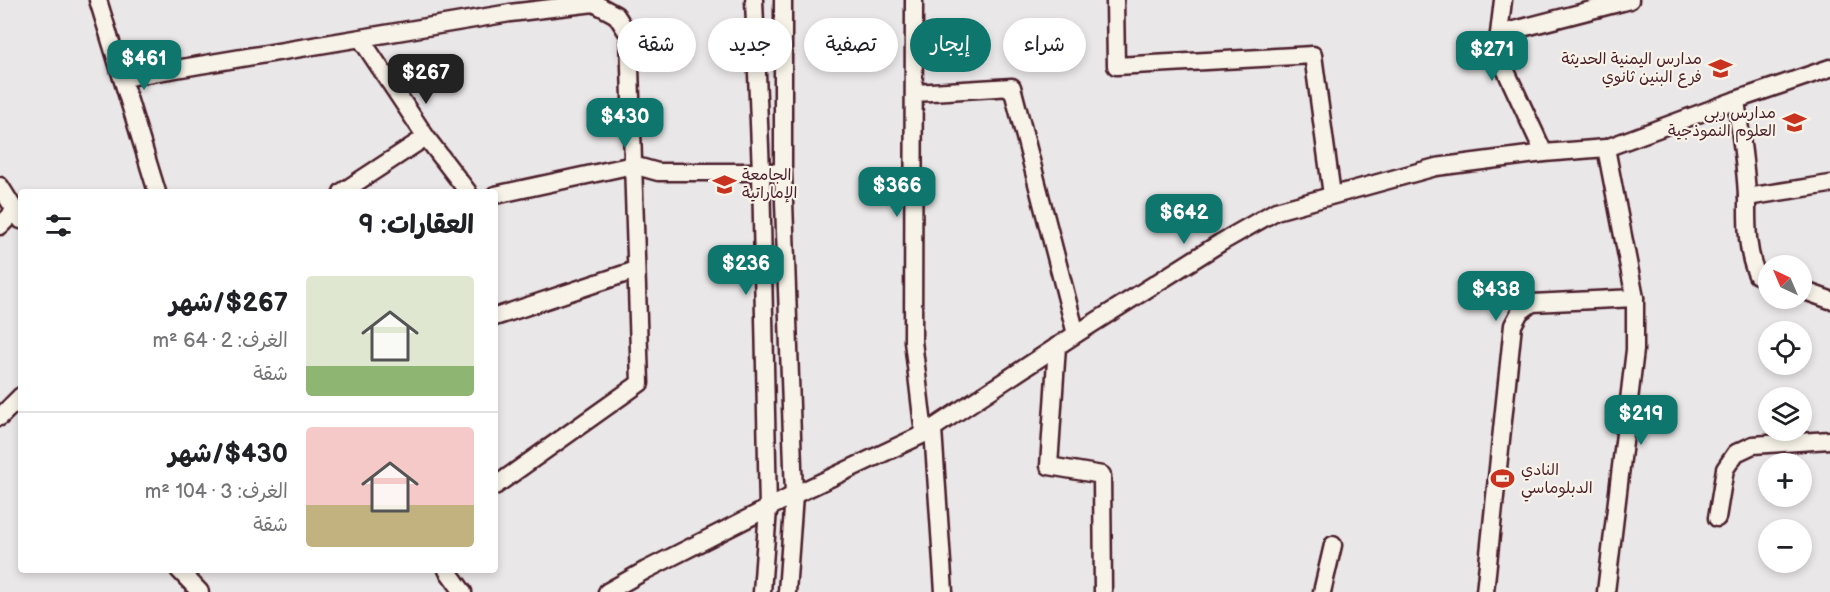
<!DOCTYPE html>
<html lang="ar">
<head>
<meta charset="utf-8">
<style>
  :root { --surface:#fff; --page:#f6f6f6; --text:#202124; --muted:#757577; --line:#e0e0e0; --accent:#0f766e }
  body { margin:0; font-family:"Balsamiq Sans","Playpen Sans Arabic",sans-serif; background:var(--page); color:var(--text); direction:rtl; height:100vh; display:flex; flex-direction:column; font-size:22px; white-space:nowrap }
  * { box-sizing:border-box; margin:0 }
  p { font-size:20px; color:var(--muted) }
  .icon { flex:none; width:33px; height:33px; fill:none; stroke:currentColor; stroke-width:2; stroke-linecap:round; stroke-linejoin:round }
  .map { position:relative; flex:1; overflow:hidden; direction:ltr }
  .side { position:absolute; left:18px; top:189px; width:480px; height:384px; display:flex; flex-direction:column; background:var(--surface); border-radius:6px; box-shadow:0 3px 9px #0003; direction:rtl }
  .side>* { flex:none }
  .top-card { position:absolute; left:516px; top:18px; width:570px; height:54px; direction:rtl; display:flex; gap:12px }
  .needle { width:39px; rotate:316deg }
  .fabs { position:absolute; left:1758px; top:255px; display:grid; gap:12px }
  .fabs a { display:grid; place-items:center; width:54px; height:54px; border-radius:50%; background:var(--surface); box-shadow:0 3px 9px #0003; font-size:30px }
  .price { position:absolute; translate:-50% -51px; padding:0 14px; border-radius:12px; background:var(--accent); color:#fff; font-size:20px; line-height:39px; filter:drop-shadow(0 2px 3px #0008) }
  .price::after { content:''; position:absolute; left:50%; top:36px; width:18px; height:14px; margin-left:-9px; background:inherit; clip-path:polygon(0 0,100% 0,50% 100%) }
  .price.current { background:#222; color:#fff }
  ul { padding:0; list-style:none }
  li { display:flex; align-items:center; gap:18px; height:150px; padding:0 24px }
  li+li { border-top:2px solid var(--line) }
  li span { display:grid; place-items:center; flex:none; width:168px; height:120px; border-radius:6px; color:#555 }
  li>.icon { margin-inline-start:auto }
  span .icon { width:72px; height:72px; fill:#fffc; stroke-width:1 }
  li b { font-size:26px }
  h2 { display:flex; justify-content:space-between; align-items:center; height:72px; padding:0 24px; font-size:26px }
  .chip { padding:0 21px; border-radius:27px; background:var(--surface); box-shadow:0 3px 9px #0003; font-size:21px; line-height:54px }
  .chip.current { background:var(--accent); color:#fff }
  .map>svg:first-child { display:block }
  .lines { fill:none; stroke-linecap:round; stroke-linejoin:round }
  .minor-casing { stroke:#4a1f2b; stroke-width:21 }
  .minor { stroke:#f7f3e8; stroke-width:16 }
  .labels { text-anchor:middle; dominant-baseline:central; stroke-width:4.5; stroke-linejoin:round; paint-order:stroke }
  .poi-label { font-size:16px; fill:#4a1f2b; stroke:#f7f3e8; text-anchor:end }
</style>
</head>
<body>
<div class="map">
<svg width="1830" height="592" viewBox="0 0 1830 592">
  <rect width="100%" height="100%" fill="#eae7e8"/>
  <filter id="ink" filterUnits="userSpaceOnUse"><feTurbulence type="fractalNoise" baseFrequency=".0167" numOctaves="2"/><feDisplacementMap in="SourceGraphic" scale="12" xChannelSelector="R" yChannelSelector="G"/><feConvolveMatrix kernelMatrix="1 2 1 2 8 2 1 2 1" color-interpolation-filters="sRGB"/></filter>
  <g filter="url(#ink)">
    <g class="lines">
      <defs>
        <g id="minor">
          <path d="M98,0L157,192"/>
          <path d="M754,0L761,172L768,509L762,592"/>
          <path d="M783,0V172L794,495L787,592"/>
          <path d="M914,0L913,341L924,434"/>
          <path d="M1115,0L1116,66L1313,55L1332,195"/>
          <path d="M1503,0L1499,34V56L1544,153"/>
          <path d="M1499,34L1630,0"/>
          <path d="M361,39L426,137L468,192"/>
          <path d="M122,78L510,13L594,3L616,15L629,35L640,383L495,486"/>
          <path d="M915,93L1012,87L1076,334"/>
          <path d="M1736,100C1740,132 1746,165 1747,197C1747,224 1746,250 1757,275L1768,279"/>
          <path d="M0,186L21,220"/>
          <path d="M342,192L426,137"/>
          <path d="M495,195L633,165L658,172H772"/>
          <path d="M1747,197L1830,184"/>
          <path d="M0,226L15,211"/>
          <path d="M1802,290L1830,300"/>
          <path d="M495,317L636,270"/>
          <path d="M1057,346L1049,466L1102,475L1103,592"/>
          <path d="M0,417L21,396"/>
          <path d="M933,429L944,592"/>
          <path d="M1717,518L1725,469L1736,453L1753,445L1830,440"/>
          <path d="M179,570L200,592"/>
          <path d="M447,570L463,592"/>
          <path d="M607,592L646,570L794,495L924,434L1076,334L1220,243L1276,211L1436,167L1544,153L1606,148L1736,100L1830,68"/>
          <path d="M1322,592L1333,545"/>
          <path d="M1485,592L1513,325L1520,312L1532,303L1635,298L1606,148"/>
          <path d="M1606,592L1635,350V298"/>
        </g>
      </defs>
      <!-- minor casing -->
      <use href="#minor" class="minor-casing"/>
      <!-- minor -->
      <use href="#minor" class="minor"/>
    </g>
  </g>
  <!-- icons -->
  <defs>
    <symbol id="school-bare" viewBox="-9 -9 18 18"><path d="M0-5L7-2L0 1L-7-2ZM-4 1L0 2.5L4 1V4Q0 6-4 4Z" fill="#c8321e" stroke="#f7f3e8" stroke-width="2.5" paint-order="stroke"/></symbol>
    <symbol id="university-bare" viewBox="-9 -9 18 18"><path d="M0-5L7-2L0 1L-7-2ZM-4 1L0 2.5L4 1V4Q0 6-4 4Z" fill="#c8321e" stroke="#f7f3e8" stroke-width="2.5" paint-order="stroke"/></symbol>
    <symbol id="stadium-bare" viewBox="-9 -9 18 18"><path d="M0-5a6.5 5 0 1 0 0 10a6.5 5 0 1 0 0-10ZM-3.5-1.8h7v3.6h-7Z" fill="#c8321e" stroke="#f7f3e8" stroke-width="2.5" paint-order="stroke"/></symbol>
  </defs>
  <g fill-rule="evenodd">
    <use href="#school-bare" x="1704" y="52" width="33" height="33"/>
    <use href="#school-bare" x="1778" y="106" width="33" height="33"/>
    <use href="#university-bare" x="708" y="168" width="33" height="33"/>
    <use href="#stadium-bare" x="1486" y="462" width="33" height="33"/>
  </g>
  <g class="labels">
    <!-- poi labels -->
    <g class="poi-label">
      <text x="1702" y="59">مدارس اليمنية الحديثة<tspan x="1702" dy="18">فرع البنين ثانوي</tspan></text>
      <text x="1776" y="113">مدارس ربى<tspan x="1776" dy="18">العلوم النموذجية</tspan></text>
      <text x="742" y="175" text-anchor="start">الجامعة<tspan x="742" dy="18">الإماراتية</tspan></text>
      <text x="1521" y="470" text-anchor="start">النادي<tspan x="1521" dy="18">الدبلوماسي</tspan></text>
    </g>
  </g>
</svg>
<div class="fabs">
<a><svg class="needle" viewBox="-14 -14 28 28"><path d="M0-13l5 13h-10z" fill="#e53935"/><path d="M0 13l5-13h-10z" fill="#757577"/></svg></a>
<a><svg class="icon" aria-label="locate" viewBox="0 0 24 24"><circle cx="12" cy="12" r="6"/><path d="M12 2v4M12 18v4M2 12h4M18 12h4"/></svg></a>
<a><svg class="icon" aria-label="layers" viewBox="0 0 24 24"><path d="M12 4l9 5-9 5-9-5zM3 14l9 5 9-5"/></svg></a>
<a>+</a>
<a>−</a>
</div>
<b class="price" style="left:1492px;top:82px">$271</b>
<b class="price" style="left:144px;top:91px">$461</b>
<b class="price current" style="left:426px;top:105px">$267</b>
<b class="price" style="left:625px;top:149px">$430</b>
<b class="price" style="left:897px;top:218px">$366</b>
<b class="price" style="left:1184px;top:245px">$642</b>
<b class="price" style="left:746px;top:296px">$236</b>
<b class="price" style="left:1496px;top:322px">$438</b>
<b class="price" style="left:1641px;top:446px">$219</b>
<div class="top-card">
<a class="chip">شراء</a>
<a class="chip current">إيجار</a>
<a class="chip">تصفية</a>
<a class="chip">جديد</a>
<a class="chip">شقة</a>
</div>
<section class="side">
<h2>العقارات: 9<svg class="icon" aria-label="filters" viewBox="0 0 24 24"><path d="M4 7h16M4 17h16"/><circle cx="9" cy="7" r="2"/><circle cx="15" cy="17" r="2"/></svg></h2>
<ul>
<li><span style="background:linear-gradient(#dfe7d0 75%,#8fb573 0)"><svg class="icon" aria-label="home" viewBox="0 0 24 24"><path d="M3 11l9-7 9 7M6 9v11h12V9"/></svg></span><div><b>$267/شهر</b><p>الغرف: 2 · 64 m²</p><p>شقة</p></div></li>
<li><span style="background:linear-gradient(#f6c9c9 65%,#c2b280 0)"><svg class="icon" aria-label="home" viewBox="0 0 24 24"><path d="M3 11l9-7 9 7M6 9v11h12V9"/></svg></span><div><b>$430/شهر</b><p>الغرف: 3 · 104 m²</p><p>شقة</p></div></li>
</ul>
</section>
</div>
</body>
</html>
